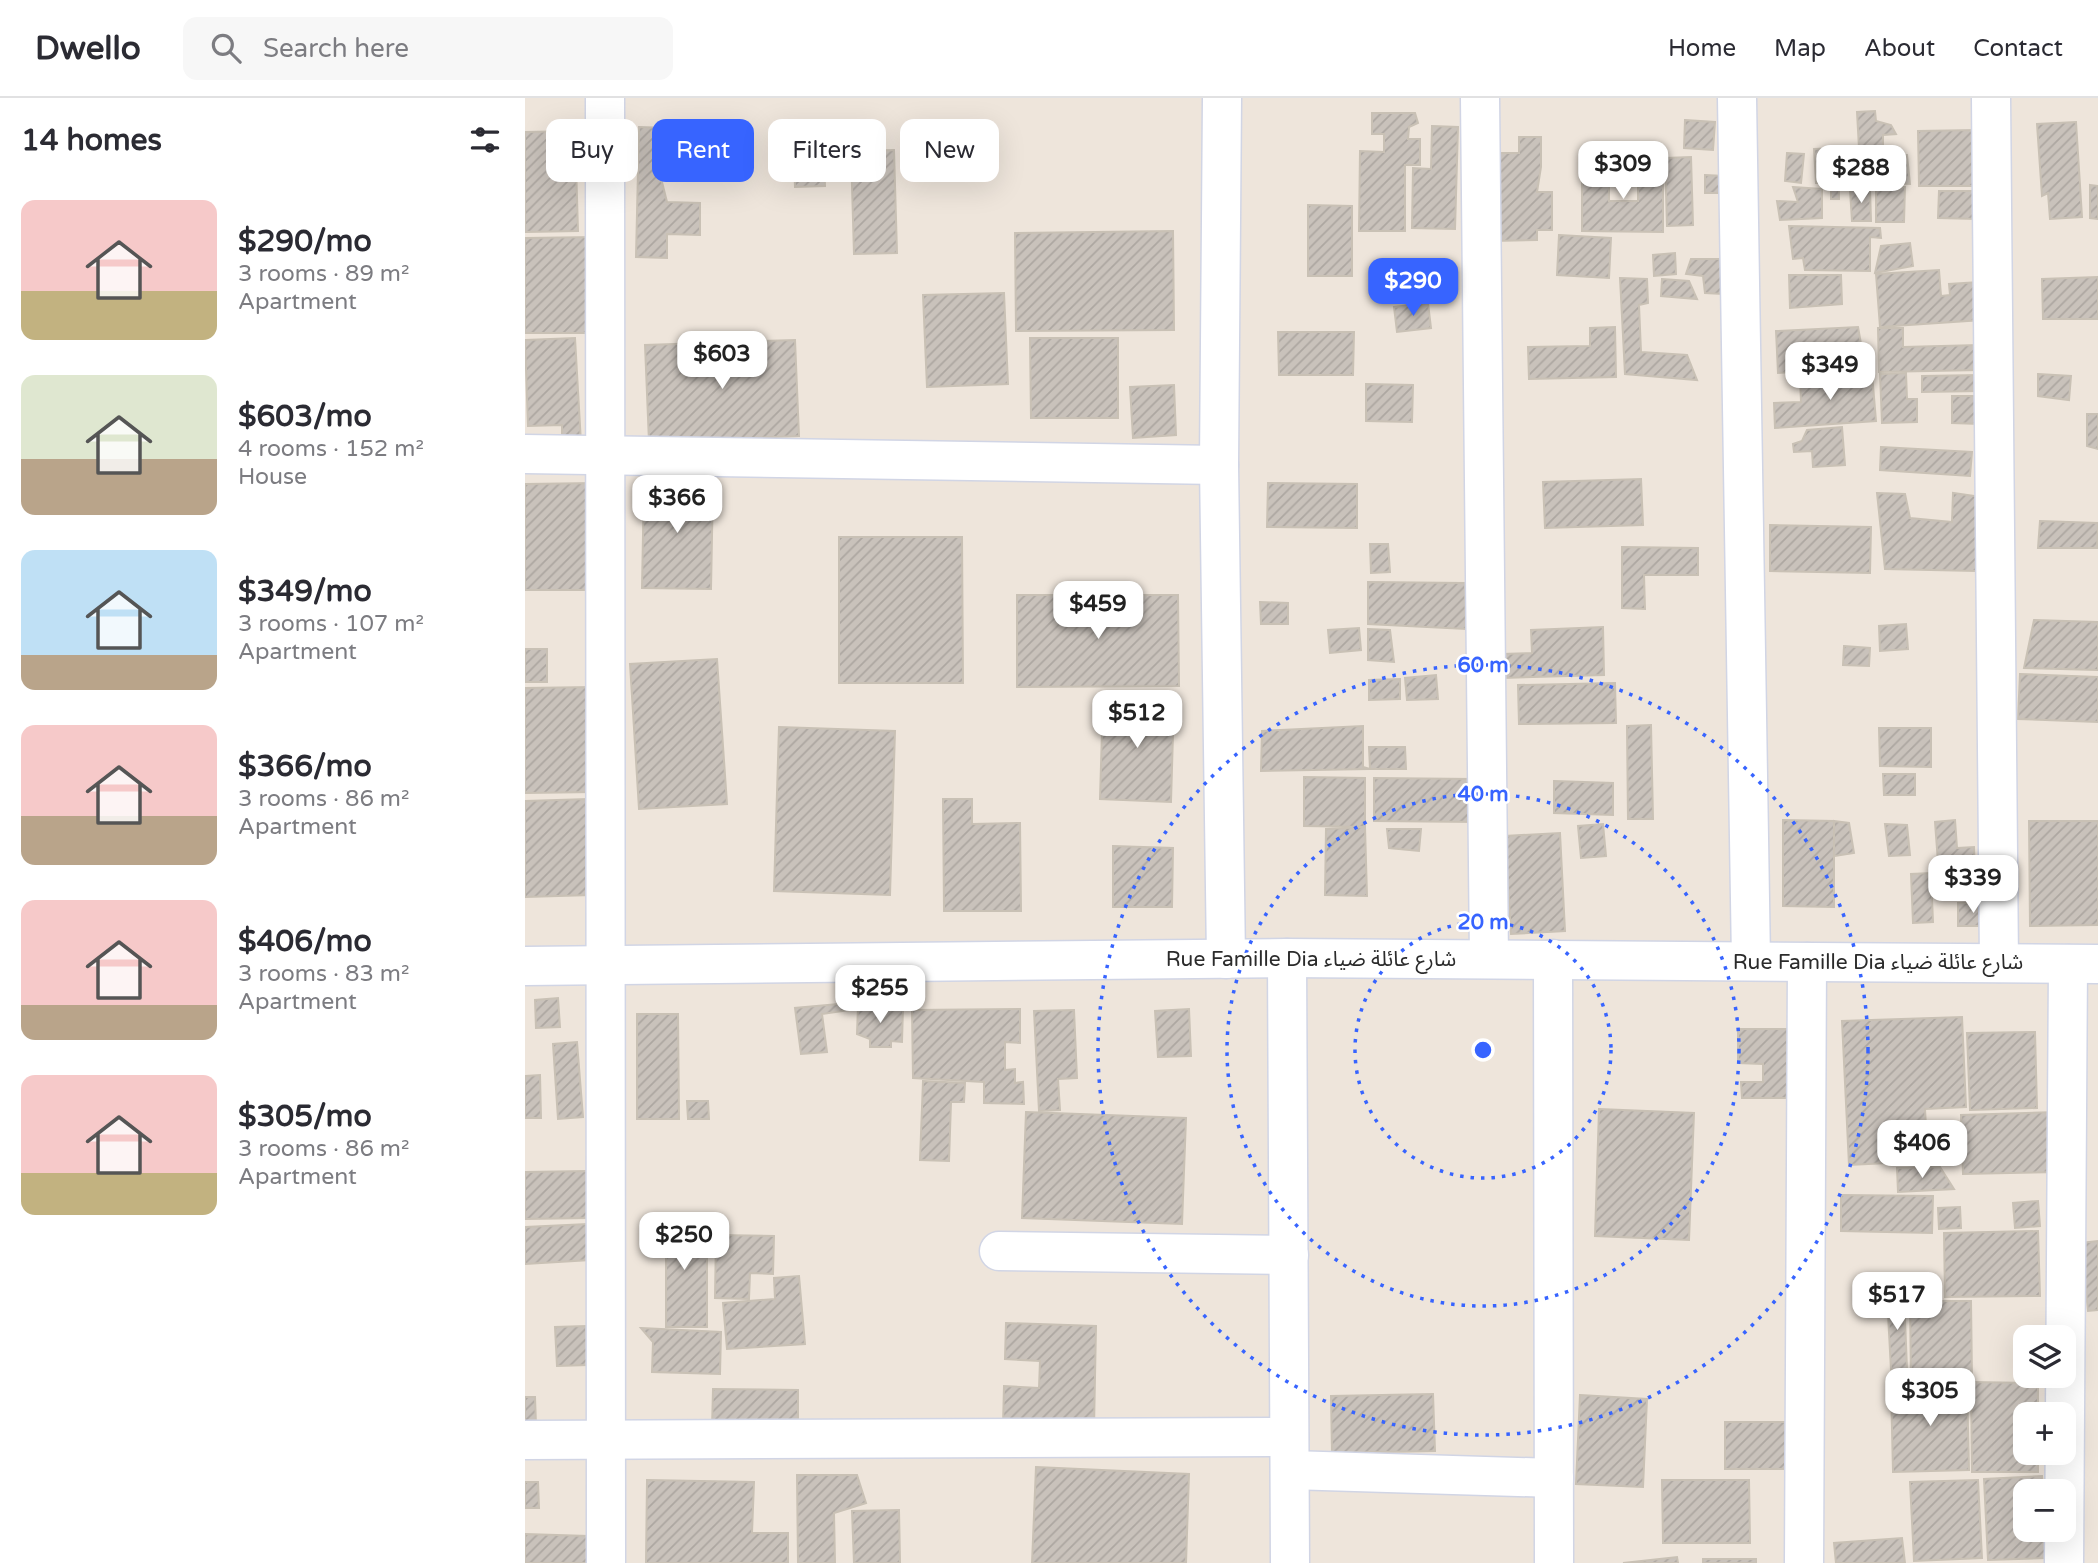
<!DOCTYPE html>
<html lang="en">
<head>
<meta charset="utf-8">
<style>
  :root { --surface:#fff; --page:#f7f7f7; --text:#2b2b33; --muted:#7c7c81; --line:#e1e1e2; --accent:#3764ff }
  body { margin:0; font-family:"Varela Round","Noto Sans Arabic",sans-serif; background:var(--page); color:var(--text); height:100vh; display:flex; flex-direction:column; font-size:26px; white-space:nowrap }
  * { box-sizing:border-box; margin:0 }
  p { font-size:23px; color:var(--muted) }
  .icon { flex:none; width:38px; height:38px; fill:none; stroke:currentColor; stroke-width:2; stroke-linecap:round; stroke-linejoin:round }
  .map { position:relative; flex:1; overflow:hidden }
  .drawer { display:flex; flex-direction:column; background:var(--surface); width:525px }
  .drawer>* { flex:none }
  .hud { position:absolute; left:21px; top:21px; width:665px; height:63px; display:flex; gap:14px }
  .controls { position:absolute; left:1488px; top:1227px; display:grid; gap:14px }
  .controls a { display:grid; place-items:center; width:63px; height:63px; border-radius:14px; background:var(--surface); box-shadow:0 7px 28px #0002; font-size:35px }
  .price { position:absolute; translate:-50% -60px; padding:0 16px; border-radius:14px; background:#fff; color:#222; font-size:23px; line-height:46px; filter:drop-shadow(0 2px 4px #0008) }
  .price::after { content:''; position:absolute; left:50%; top:42px; width:21px; height:16px; margin-left:-10px; background:inherit; clip-path:polygon(0 0,100% 0,50% 100%) }
  .price.selected { background:var(--accent); color:#fff }
  ul { padding:0; list-style:none }
  li { display:flex; align-items:center; gap:21px; height:175px; padding:0 21px }
  li span { display:grid; place-items:center; flex:none; width:196px; height:140px; border-radius:14px; color:#555 }
  li>.icon { margin-inline-start:auto }
  span .icon { width:84px; height:84px; fill:#fffc; stroke-width:1 }
  li b { font-size:30px }
  h2 { display:flex; justify-content:space-between; align-items:center; height:84px; padding:0 21px; font-size:30px }
  .chip { padding:0 24px; border-radius:14px; background:var(--surface); box-shadow:0 7px 28px #0002; font-size:24px; line-height:63px }
  .chip.selected { background:var(--accent); color:#fff }
  header { display:flex; align-items:center; gap:42px; box-sizing:border-box; height:98px; padding:0 35px; background:var(--surface); border-bottom:2px solid var(--line) }
  header strong { font-size:33px }
  nav { display:flex; gap:38px; margin-inline-start:auto; font-size:24px }
  .search { width:490px; height:63px; background:var(--page); display:flex; align-items:center; gap:18px; box-sizing:border-box; padding:0 24px; border-radius:14px; color:var(--muted); font-size:26px }
  main { display:flex; flex:1; min-height:0 }
  .map>svg:first-child { display:block }
  .building { fill:url(#building-hatch); stroke:#c9c1b5; stroke-width:2 }
  .lines { fill:none; stroke-linecap:round; stroke-linejoin:round }
  .minor-casing { stroke:#d1d5e5; stroke-width:41 }
  .minor { stroke:#fff; stroke-width:38 }
  .ring { fill:none; stroke:#3764ff; stroke-width:3.5; stroke-dasharray:3.5 7 }
  .labels { text-anchor:middle; dominant-baseline:central; stroke-width:5; stroke-linejoin:round; paint-order:stroke }
  .street-label { font-size:21px; fill:#2b2b2b; stroke:#fff }
  .centre { fill:#3764ff; stroke:#fff; stroke-width:3.5 }
  .ring-label { font-size:21px; text-anchor:middle; font-weight:bold; fill:#3764ff; stroke:#fff; stroke-width:5; stroke-linejoin:round; paint-order:stroke }
</style>
</head>
<body>
<header>
<strong>Dwello</strong>
<div class="search"><svg class="icon" aria-label="search" viewBox="0 0 24 24"><circle cx="10" cy="10" r="6"/><path d="M15 15l6 6"/></svg>Search here</div>
<nav><a>Home</a><a>Map</a><a>About</a><a>Contact</a></nav>
</header>
<main>
<section class="drawer">
<h2>14 homes<svg class="icon" aria-label="filters" viewBox="0 0 24 24"><path d="M4 7h16M4 17h16"/><circle cx="9" cy="7" r="2"/><circle cx="15" cy="17" r="2"/></svg></h2>
<ul>
<li><span style="background:linear-gradient(#f6c9c9 65%,#c2b280 0)"><svg class="icon" aria-label="home" viewBox="0 0 24 24"><path d="M3 11l9-7 9 7M6 9v11h12V9"/></svg></span><div><b>$290/mo</b><p>3 rooms · 89 m²</p><p>Apartment</p></div></li>
<li><span style="background:linear-gradient(#dfe7d0 60%,#b9a48a 0)"><svg class="icon" aria-label="home" viewBox="0 0 24 24"><path d="M3 11l9-7 9 7M6 9v11h12V9"/></svg></span><div><b>$603/mo</b><p>4 rooms · 152 m²</p><p>House</p></div></li>
<li><span style="background:linear-gradient(#bfe0f5 75%,#b9a48a 0)"><svg class="icon" aria-label="home" viewBox="0 0 24 24"><path d="M3 11l9-7 9 7M6 9v11h12V9"/></svg></span><div><b>$349/mo</b><p>3 rooms · 107 m²</p><p>Apartment</p></div></li>
<li><span style="background:linear-gradient(#f6c9c9 65%,#b9a48a 0)"><svg class="icon" aria-label="home" viewBox="0 0 24 24"><path d="M3 11l9-7 9 7M6 9v11h12V9"/></svg></span><div><b>$366/mo</b><p>3 rooms · 86 m²</p><p>Apartment</p></div></li>
<li><span style="background:linear-gradient(#f6c9c9 75%,#b9a48a 0)"><svg class="icon" aria-label="home" viewBox="0 0 24 24"><path d="M3 11l9-7 9 7M6 9v11h12V9"/></svg></span><div><b>$406/mo</b><p>3 rooms · 83 m²</p><p>Apartment</p></div></li>
<li><span style="background:linear-gradient(#f6c9c9 70%,#c2b280 0)"><svg class="icon" aria-label="home" viewBox="0 0 24 24"><path d="M3 11l9-7 9 7M6 9v11h12V9"/></svg></span><div><b>$305/mo</b><p>3 rooms · 86 m²</p><p>Apartment</p></div></li>
</ul>
</section>
<div class="map">
<svg width="1573" height="1465" viewBox="0 0 1573 1465">
  <defs>
    <pattern id="building-hatch" width="6" height="6" patternUnits="userSpaceOnUse" patternTransform="scale(1.75)"><rect width="6" height="6" fill="#c9c2bb"/><path d="M-1 1l2-2M0 6l6-6M5 7l2-2" fill="none" stroke="#ada7a1"/></pattern>
  </defs>
  <rect width="100%" height="100%" fill="#eee5db"/>
  <!-- building -->
  <g class="building">
    <path d="M1350,13L1351,23L1366,27L1371,36L1358,37V50H1334L1332,14Z"/>
    <path d="M847,15H890L893,25L884,29L883,41H895V67H880V133H834L835,53L859,54V36H847Z"/>
    <path d="M1160,22L1190,24L1188,52L1159,50Z"/>
    <path d="M1551,24L1557,119L1525,121L1523,95L1517,98L1512,26Z"/>
    <path d="M298,28L300,88L270,89L268,30Z"/>
    <path d="M907,28L933,29L930,131L887,130L888,70L906,71Z"/>
    <path d="M114,29L143,30L142,61L135,76L142,104L175,105V137L142,136V160L111,159Z"/>
    <path d="M1452,32V88H1394L1393,33Z"/>
    <path d="M50,33L53,133L0,134V34Z"/>
    <path d="M994,39H1016V69L1012,94H1027V132H1012V142L967,143V55H994Z"/>
    <path d="M1313,50L1314,101H1306V85H1291L1289,51Z"/>
    <path d="M369,52L372,155L329,156L326,53Z"/>
    <path d="M1262,55L1279,56L1276,85L1260,83Z"/>
    <path d="M1335,56H1354L1355,85H1335Z"/>
    <path d="M1361,57H1382L1385,86L1361,85Z"/>
    <path d="M1166,59L1168,127L1142,128L1140,60Z"/>
    <path d="M1113,63H1138V134L1057,133V66L1084,67V103H1113Z"/>
    <path d="M1180,77L1199,78V95H1180Z"/>
    <path d="M1565,87L1573,88V121L1565,120Z"/>
    <path d="M1268,89L1297,91V120L1255,122L1252,103L1273,104Z"/>
    <path d="M1351,89H1380L1379,124H1351Z"/>
    <path d="M1345,91L1346,123H1327L1325,92Z"/>
    <path d="M1414,93H1453L1452,121L1413,120Z"/>
    <path d="M783,107L827,108V178H783Z"/>
    <path d="M1264,128L1355,130L1356,140L1345,139V173L1280,172L1278,160L1268,161Z"/>
    <path d="M648,133L649,232L491,233L490,135Z"/>
    <path d="M1034,137L1086,140L1084,180L1032,177Z"/>
    <path d="M70,139L71,235H0V140Z"/>
    <path d="M1385,145L1388,168L1350,175L1356,148Z"/>
    <path d="M1150,155L1151,176L1129,178L1128,157Z"/>
    <path d="M1166,161H1199L1198,196L1180,195L1178,178L1161,176Z"/>
    <path d="M1414,172L1416,198L1425,197L1424,186L1454,184L1457,222L1355,229L1351,176Z"/>
    <path d="M1264,177H1316L1317,206L1265,210Z"/>
    <path d="M1573,179V221H1518L1517,181Z"/>
    <path d="M1095,180L1122,181L1123,205L1114,207L1116,254L1162,257L1172,282L1100,276Z"/>
    <path d="M1137,181L1164,183L1172,201L1136,198Z"/>
    <path d="M479,195L483,286L402,289L398,197Z"/>
    <path d="M903,205L906,230L872,234L869,209Z"/>
    <path d="M1090,229L1091,279L1004,281L1003,249L1065,248V230Z"/>
    <path d="M1333,229L1340,268L1253,275L1251,233Z"/>
    <path d="M1353,230H1378V249L1454,247L1455,272L1354,274Z"/>
    <path d="M753,234H829L828,277H754Z"/>
    <path d="M50,240L56,345L37,346V327L3,328L0,242Z"/>
    <path d="M505,240H593V320H506Z"/>
    <path d="M270,242L274,338L124,344L120,247Z"/>
    <path d="M1347,275L1351,323L1250,330L1249,305L1276,304L1275,280Z"/>
    <path d="M1381,275L1382,301H1392V324L1357,325L1355,276Z"/>
    <path d="M1513,276L1546,278L1544,302L1513,298Z"/>
    <path d="M1455,277V293L1397,294V278Z"/>
    <path d="M841,286L888,287L887,324L841,323Z"/>
    <path d="M649,287L651,337L608,340L605,289Z"/>
    <path d="M1427,298H1456L1455,326L1427,325Z"/>
    <path d="M1562,316H1573V351L1562,348Z"/>
    <path d="M1317,329L1320,367L1288,369L1287,353L1269,354L1268,346L1277,343L1282,332Z"/>
    <path d="M1356,349L1447,354L1445,378L1355,372Z"/>
    <path d="M1116,381L1118,427L1020,430L1018,384Z"/>
    <path d="M119,383L188,385L186,491L117,490Z"/>
    <path d="M70,385L71,492H0V386Z"/>
    <path d="M743,385L832,386V430L742,429Z"/>
    <path d="M1352,395L1380,396L1385,420L1427,424L1428,395L1457,399L1451,473L1360,471Z"/>
    <path d="M1515,423L1573,425L1572,450H1513Z"/>
    <path d="M1245,427L1346,429L1345,475L1245,473Z"/>
    <path d="M314,439H437L438,585H314Z"/>
    <path d="M845,446H863L865,474L846,475Z"/>
    <path d="M1097,449L1173,450V477H1119L1120,511L1097,510Z"/>
    <path d="M843,484L940,485L941,531L843,526Z"/>
    <path d="M492,497H653L654,588L492,589Z"/>
    <path d="M735,504L763,505V526H736Z"/>
    <path d="M1509,522L1573,524V572L1499,570Z"/>
    <path d="M1381,526L1383,551L1355,553L1354,528Z"/>
    <path d="M1078,529L1079,577L977,580V556L1007,555L1006,532Z"/>
    <path d="M834,530L836,552L805,555L803,532Z"/>
    <path d="M843,531L865,532L869,564L843,562Z"/>
    <path d="M1319,548L1345,550L1344,568L1318,567Z"/>
    <rect x="0" y="551" width="22" height="33"/>
    <path d="M192,561L202,706L114,711L105,566Z"/>
    <path d="M1495,576L1573,579V624L1493,621Z"/>
    <path d="M911,577L913,601L882,602L880,580Z"/>
    <path d="M875,581V601L844,602V582Z"/>
    <path d="M1090,585L1091,625L994,626L993,587Z"/>
    <path d="M67,589L69,694L0,695V590Z"/>
    <path d="M578,599L649,602L646,704L575,701Z"/>
    <path d="M1126,627L1128,721H1103L1102,628Z"/>
    <path d="M838,628V669L845,671L736,673L737,633Z"/>
    <path d="M254,629L370,633L365,797L249,793Z"/>
    <path d="M1354,630H1406V669L1355,668Z"/>
    <path d="M844,649H880L881,671H845Z"/>
    <path d="M1358,676H1390V697H1359Z"/>
    <path d="M779,679L840,680V729L779,728Z"/>
    <path d="M849,680L948,681L952,724L849,723Z"/>
    <path d="M1029,683L1088,685V717L1029,715Z"/>
    <path d="M63,701L66,797L0,799V703Z"/>
    <path d="M418,701H447V726L495,725L496,813H419Z"/>
    <path d="M1258,722L1309,723V809L1258,808Z"/>
    <path d="M1430,722L1432,750L1449,749L1450,775L1414,778L1410,724Z"/>
    <path d="M1309,723L1324,725L1329,755L1309,758Z"/>
    <path d="M1504,723H1573V827L1505,828Z"/>
    <path d="M1078,726L1081,758L1056,760L1053,728Z"/>
    <path d="M1360,726L1382,727L1385,757L1364,758Z"/>
    <path d="M840,729L842,798L800,797L801,731Z"/>
    <path d="M862,731H896L894,753L864,750Z"/>
    <path d="M1035,735L1040,833L986,836L980,738Z"/>
    <path d="M588,748L648,750L647,809H588Z"/>
    <path d="M1406,775L1408,824L1388,825L1386,776Z"/>
    <path d="M1433,805H1463L1464,828H1433Z"/>
    <path d="M33,900L35,929L11,930L10,902Z"/>
    <path d="M324,905L325,912L297,916L302,954L276,956L270,910Z"/>
    <path d="M333,907L378,909L377,944L366,943V949H345V941L332,936Z"/>
    <path d="M495,911V945L480,944V972L490,971V985L498,984L499,1006L459,1005V984L388,980L387,912Z"/>
    <path d="M664,911L666,958L633,959L630,913Z"/>
    <path d="M549,912L552,980L533,981L535,1012L514,1013L509,913Z"/>
    <path d="M112,916H153L154,1021H112Z"/>
    <path d="M1437,919L1441,1009L1400,1011L1403,1063L1324,1067L1317,923Z"/>
    <path d="M1213,931H1267L1268,1000H1217L1216,984H1238V966L1213,965Z"/>
    <path d="M1510,934L1512,1010L1445,1012L1442,935Z"/>
    <path d="M52,944L58,1019L33,1021L28,946Z"/>
    <path d="M15,977L16,1020H0V978Z"/>
    <path d="M398,983L440,985L439,1004H426L424,1063L395,1062Z"/>
    <path d="M162,1003H183L184,1021H163Z"/>
    <path d="M1074,1011L1169,1015L1164,1142L1070,1138Z"/>
    <path d="M501,1014L661,1020L657,1126L497,1120Z"/>
    <path d="M1533,1014L1535,1074L1438,1076L1436,1017Z"/>
    <path d="M1415,1069L1429,1091L1373,1094L1372,1070Z"/>
    <path d="M62,1073L63,1120L0,1121V1074Z"/>
    <path d="M1316,1097L1408,1098L1407,1135L1316,1133Z"/>
    <path d="M1513,1103L1515,1128L1490,1130L1488,1105Z"/>
    <path d="M1435,1109L1436,1130L1414,1131L1413,1110Z"/>
    <path d="M62,1126L65,1162L0,1166V1129Z"/>
    <path d="M121,1126L182,1127V1229H141V1145L121,1144Z"/>
    <path d="M1513,1133L1515,1198L1420,1199L1419,1135Z"/>
    <path d="M191,1137L249,1138L248,1176L225,1175L224,1201L190,1200Z"/>
    <path d="M1573,1143V1212L1563,1213L1556,1145Z"/>
    <path d="M274,1178L280,1246L202,1251L198,1205L250,1201L249,1180Z"/>
    <path d="M1379,1196L1382,1271L1366,1272L1362,1197Z"/>
    <path d="M1385,1203H1446L1447,1281H1386Z"/>
    <path d="M481,1225L571,1228L569,1330L478,1328L479,1288L514,1290L515,1263L480,1261Z"/>
    <path d="M61,1228L63,1267L32,1268L30,1229Z"/>
    <path d="M116,1230L196,1234L195,1276L127,1274L128,1244Z"/>
    <path d="M1446,1284L1513,1285V1316H1500V1354H1513V1374H1447Z"/>
    <path d="M1442,1287L1444,1372L1368,1374L1366,1289Z"/>
    <path d="M188,1291L273,1292V1332L187,1331Z"/>
    <path d="M908,1296L910,1353L807,1355L806,1298Z"/>
    <path d="M1055,1297L1122,1301L1118,1389L1051,1386Z"/>
    <path d="M0,1299H10L11,1327H0Z"/>
    <rect x="1200" y="1324" width="63" height="47"/>
    <path d="M511,1369L664,1376L661,1465H507Z"/>
    <path d="M272,1377H332L341,1405L309,1415L310,1465H273Z"/>
    <path d="M1517,1378L1518,1393H1500V1432H1520L1521,1460L1463,1462L1459,1381Z"/>
    <path d="M122,1382L229,1384L227,1435H263V1465H121Z"/>
    <path d="M1137,1382H1224L1225,1445H1138Z"/>
    <path d="M1453,1382L1457,1460L1389,1463L1385,1384Z"/>
    <path d="M0,1384H13L14,1410H0Z"/>
    <path d="M374,1412L375,1465H329L327,1413Z"/>
    <path d="M0,1436L63,1438L62,1465H0Z"/>
    <path d="M1377,1440L1380,1465H1311L1309,1445Z"/>
    <path d="M1152,1459L1153,1465H1098Z"/>
    <rect x="1178" y="1461" width="53" height="4"/>
  </g>
  <g class="lines">
    <defs>
      <g id="minor">
        <path d="M80,0L81,1465"/>
        <path d="M697,0L694,367L701,861"/>
        <path d="M955,0L964,861"/>
        <path d="M1212,0L1226,863"/>
        <path d="M1466,0L1474,865"/>
        <path d="M0,356L694,367"/>
        <path d="M762,860L765,1465"/>
        <path d="M1028,861L1029,1465"/>
        <path d="M0,868L762,860L1573,866"/>
        <path d="M474,1153L764,1157"/>
        <path d="M0,1342L764,1339"/>
        <path d="M765,1372L1029,1380"/>
        <path d="M1279,1465L1282,864"/>
        <path d="M1539,1465L1543,866"/>
      </g>
    </defs>
    <!-- minor casing -->
    <use href="#minor" class="minor-casing"/>
    <!-- minor -->
    <use href="#minor" class="minor"/>
  </g>
  <!-- distance rings -->
  <g class="ring">
    <circle cx="958" cy="952" r="128"/>
    <circle cx="958" cy="952" r="256"/>
    <circle cx="958" cy="952" r="385"/>
  </g>
  <g class="labels">
    <!-- street labels -->
    <g class="street-label">
      <text x="786" y="861">Rue Famille Dia شارع عائلة ضياء</text>
      <text x="1353" y="864">Rue Famille Dia شارع عائلة ضياء</text>
    </g>
  </g>
  <circle cx="958" cy="952" r="10" class="centre"/>
  <g class="ring-label">
    <text x="958" y="574">60 m</text>
    <text x="958" y="703">40 m</text>
    <text x="958" y="831">20 m</text>
  </g>
</svg>
<div class="controls">
<a><svg class="icon" aria-label="layers" viewBox="0 0 24 24"><path d="M12 4l9 5-9 5-9-5zM3 14l9 5 9-5"/></svg></a>
<a>+</a>
<a>−</a>
</div>
<b class="price" style="left:1098px;top:103px">$309</b>
<b class="price" style="left:1336px;top:107px">$288</b>
<b class="price selected" style="left:888px;top:220px">$290</b>
<b class="price" style="left:197px;top:293px">$603</b>
<b class="price" style="left:1305px;top:304px">$349</b>
<b class="price" style="left:152px;top:437px">$366</b>
<b class="price" style="left:573px;top:543px">$459</b>
<b class="price" style="left:612px;top:652px">$512</b>
<b class="price" style="left:1448px;top:817px">$339</b>
<b class="price" style="left:355px;top:927px">$255</b>
<b class="price" style="left:1397px;top:1082px">$406</b>
<b class="price" style="left:159px;top:1174px">$250</b>
<b class="price" style="left:1372px;top:1234px">$517</b>
<b class="price" style="left:1405px;top:1330px">$305</b>
<div class="hud">
<a class="chip">Buy</a>
<a class="chip selected">Rent</a>
<a class="chip">Filters</a>
<a class="chip">New</a>
</div>
</div>
</main>
</body>
</html>
